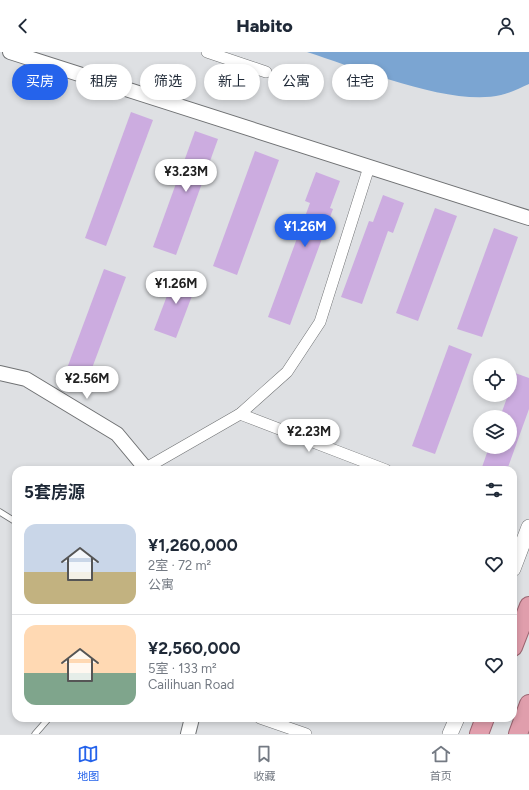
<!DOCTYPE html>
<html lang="zh">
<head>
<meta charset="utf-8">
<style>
  :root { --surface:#fff; --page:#f2f2f3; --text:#1f2937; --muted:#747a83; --line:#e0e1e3; --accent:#2563eb }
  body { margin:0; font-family:Figtree,"Noto Sans SC",sans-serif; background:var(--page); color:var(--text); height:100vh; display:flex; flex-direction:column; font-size:15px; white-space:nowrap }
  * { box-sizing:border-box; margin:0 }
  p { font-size:13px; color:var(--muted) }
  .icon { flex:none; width:22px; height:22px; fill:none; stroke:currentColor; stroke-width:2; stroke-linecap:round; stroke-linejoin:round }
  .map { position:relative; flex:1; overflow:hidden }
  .panel { position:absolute; left:12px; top:414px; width:505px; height:256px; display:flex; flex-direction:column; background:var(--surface); border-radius:12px; box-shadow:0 2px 6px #0003 }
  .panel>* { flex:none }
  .guide { position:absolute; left:12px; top:12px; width:505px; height:36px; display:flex; gap:8px }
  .tools { position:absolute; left:473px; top:306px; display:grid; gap:8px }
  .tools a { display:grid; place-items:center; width:44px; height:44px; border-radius:50%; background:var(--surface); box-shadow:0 2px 6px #0003; font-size:20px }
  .price { position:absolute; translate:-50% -34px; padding:0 9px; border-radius:14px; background:#fff; color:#222; font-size:13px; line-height:26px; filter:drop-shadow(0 1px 2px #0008) }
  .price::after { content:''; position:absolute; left:50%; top:24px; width:12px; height:9px; margin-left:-6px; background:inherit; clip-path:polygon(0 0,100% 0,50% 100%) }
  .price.current { background:var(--accent); color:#fff }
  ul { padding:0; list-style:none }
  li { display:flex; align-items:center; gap:12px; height:100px; padding:0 12px }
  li+li { border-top:1px solid var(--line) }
  li span { display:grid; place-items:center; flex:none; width:112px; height:80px; border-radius:12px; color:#555 }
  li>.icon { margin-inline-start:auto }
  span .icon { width:48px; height:48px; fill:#fffc; stroke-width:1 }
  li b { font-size:17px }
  h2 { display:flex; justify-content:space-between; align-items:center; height:48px; padding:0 12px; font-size:17px }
  .tag { padding:0 14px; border-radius:18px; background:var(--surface); box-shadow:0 2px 6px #0003; font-size:14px; line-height:36px }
  .tag.current { background:var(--accent); color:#fff }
  header { display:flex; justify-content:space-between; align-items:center; height:52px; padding:0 12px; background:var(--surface); font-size:18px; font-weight:800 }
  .tab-bar { display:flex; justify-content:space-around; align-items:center; height:56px; border-top:1px solid var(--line); background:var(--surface); font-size:11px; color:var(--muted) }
  .tab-bar a { display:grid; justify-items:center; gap:2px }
  .tab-bar .current { color:var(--accent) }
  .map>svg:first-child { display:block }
  .water { fill:#7ba5d2 }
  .building { fill:#ccace0 }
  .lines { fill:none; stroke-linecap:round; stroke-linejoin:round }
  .service-casing { stroke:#6f7173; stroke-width:7 }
  .minor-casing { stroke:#6f7173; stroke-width:12 }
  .tertiary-casing { stroke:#6f7173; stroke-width:16 }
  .secondary-casing { stroke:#6f7173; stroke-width:16 }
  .trunk-casing { stroke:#9a6470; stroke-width:20 }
  .service { stroke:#fff; stroke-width:5.5 }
  .minor { stroke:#fff; stroke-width:11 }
  .tertiary { stroke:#fff; stroke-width:14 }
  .secondary { stroke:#fff; stroke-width:15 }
  .trunk { stroke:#e09eac; stroke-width:18 }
</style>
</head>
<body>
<header><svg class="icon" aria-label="back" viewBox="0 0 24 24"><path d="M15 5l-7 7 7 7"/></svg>Habito<svg class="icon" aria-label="person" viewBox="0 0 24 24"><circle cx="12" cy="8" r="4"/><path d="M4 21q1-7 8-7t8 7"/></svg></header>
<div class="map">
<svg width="529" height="682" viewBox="0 0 529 682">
  <rect width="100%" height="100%" fill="#dee0e3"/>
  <!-- water -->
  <path class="water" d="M307,0H529V32C520,36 510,41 501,43C451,55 357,16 307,0Z"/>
  <!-- building -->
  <g class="building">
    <path d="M131,60L153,68L106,194L85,186Z"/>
    <path d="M195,79L218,87L176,203L153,195Z"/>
    <path d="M255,99L279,108L237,223L213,214Z"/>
    <path d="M316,120L340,129L330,156L333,157L290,273L268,265L310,151L305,149Z"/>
    <path d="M383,143L404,151L393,181L388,179L362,252L341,245L369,169L373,170Z"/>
    <path d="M435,156L457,164L418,269L396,261Z"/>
    <path d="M494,176L518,185L482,285L457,277Z"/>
    <path d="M104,217L126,225L88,327L66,319Z"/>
    <path d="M176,220L198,228L176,286L154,278Z"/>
    <path d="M449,293L472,302L435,402L412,394Z"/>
    <path d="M515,321L529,326V357L507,418H481L489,395H510V365H500L508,343H510V336Z"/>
  </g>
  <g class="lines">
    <defs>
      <g id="service">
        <path d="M0,460L16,470"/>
        <path d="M35,682L49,666"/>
      </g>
      <g id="minor">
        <path d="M207,0L266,20"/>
        <path d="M240,362L386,418"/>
        <path d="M146,416L240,362L287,320L320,270L369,115"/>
        <path d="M260,666L306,682"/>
      </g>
      <g id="tertiary">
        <path d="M10,0L529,166"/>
        <path d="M0,321L26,327L117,382L147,418"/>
        <path d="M188,682L192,666"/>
      </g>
      <g id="secondary">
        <path d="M513,517L529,475"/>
        <path d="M450,682L457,666"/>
      </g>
      <g id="trunk">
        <path d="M513,595L529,554"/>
        <path d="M479,682L485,666"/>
        <path d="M518,682L529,652"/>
      </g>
    </defs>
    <!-- service casing -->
    <use href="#service" class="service-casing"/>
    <!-- minor casing -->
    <use href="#minor" class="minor-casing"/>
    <!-- tertiary casing -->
    <use href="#tertiary" class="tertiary-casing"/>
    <!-- secondary casing -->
    <use href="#secondary" class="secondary-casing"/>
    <!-- trunk casing -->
    <use href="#trunk" class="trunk-casing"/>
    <!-- service -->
    <use href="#service" class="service"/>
    <!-- minor -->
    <use href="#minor" class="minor"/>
    <!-- tertiary -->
    <use href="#tertiary" class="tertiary"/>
    <!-- secondary -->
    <use href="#secondary" class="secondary"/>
    <!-- trunk -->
    <use href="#trunk" class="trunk"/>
  </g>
</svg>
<div class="tools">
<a><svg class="icon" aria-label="locate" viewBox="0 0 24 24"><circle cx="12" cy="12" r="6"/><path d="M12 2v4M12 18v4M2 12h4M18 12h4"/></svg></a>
<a><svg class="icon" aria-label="layers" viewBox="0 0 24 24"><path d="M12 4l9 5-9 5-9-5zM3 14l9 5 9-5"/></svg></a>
</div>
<b class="price" style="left:186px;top:141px">¥3.23M</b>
<b class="price current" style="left:305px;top:196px">¥1.26M</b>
<b class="price" style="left:176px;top:253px">¥1.26M</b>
<b class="price" style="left:87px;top:348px">¥2.56M</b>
<b class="price" style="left:309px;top:401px">¥2.23M</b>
<div class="guide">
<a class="tag current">买房</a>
<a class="tag">租房</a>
<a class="tag">筛选</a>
<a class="tag">新上</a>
<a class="tag">公寓</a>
<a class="tag">住宅</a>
</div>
<section class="panel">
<h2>5套房源<svg class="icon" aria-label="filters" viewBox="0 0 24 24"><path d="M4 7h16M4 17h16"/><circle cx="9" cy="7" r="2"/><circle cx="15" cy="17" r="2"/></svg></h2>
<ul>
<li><span style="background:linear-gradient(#c9d6e8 60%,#c2b280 0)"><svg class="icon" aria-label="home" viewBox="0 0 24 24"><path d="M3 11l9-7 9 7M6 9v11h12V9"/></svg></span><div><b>¥1,260,000</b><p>2室 · 72 m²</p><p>公寓</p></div><svg class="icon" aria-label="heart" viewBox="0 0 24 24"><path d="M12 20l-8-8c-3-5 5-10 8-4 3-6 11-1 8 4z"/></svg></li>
<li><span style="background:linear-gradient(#ffd9b3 60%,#7fa58c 0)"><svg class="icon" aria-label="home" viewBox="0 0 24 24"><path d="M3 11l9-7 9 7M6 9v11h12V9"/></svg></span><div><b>¥2,560,000</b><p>5室 · 133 m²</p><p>Cailihuan Road</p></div><svg class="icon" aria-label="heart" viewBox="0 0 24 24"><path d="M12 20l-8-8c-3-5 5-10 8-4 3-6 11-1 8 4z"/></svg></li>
</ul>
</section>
</div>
<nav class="tab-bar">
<a class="current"><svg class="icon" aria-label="map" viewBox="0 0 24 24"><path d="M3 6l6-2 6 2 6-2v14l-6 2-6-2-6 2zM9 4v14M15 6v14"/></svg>地图</a>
<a><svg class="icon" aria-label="saved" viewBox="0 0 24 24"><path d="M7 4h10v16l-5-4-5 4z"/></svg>收藏</a>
<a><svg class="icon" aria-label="home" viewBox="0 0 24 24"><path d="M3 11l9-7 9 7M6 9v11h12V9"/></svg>首页</a>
</nav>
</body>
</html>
